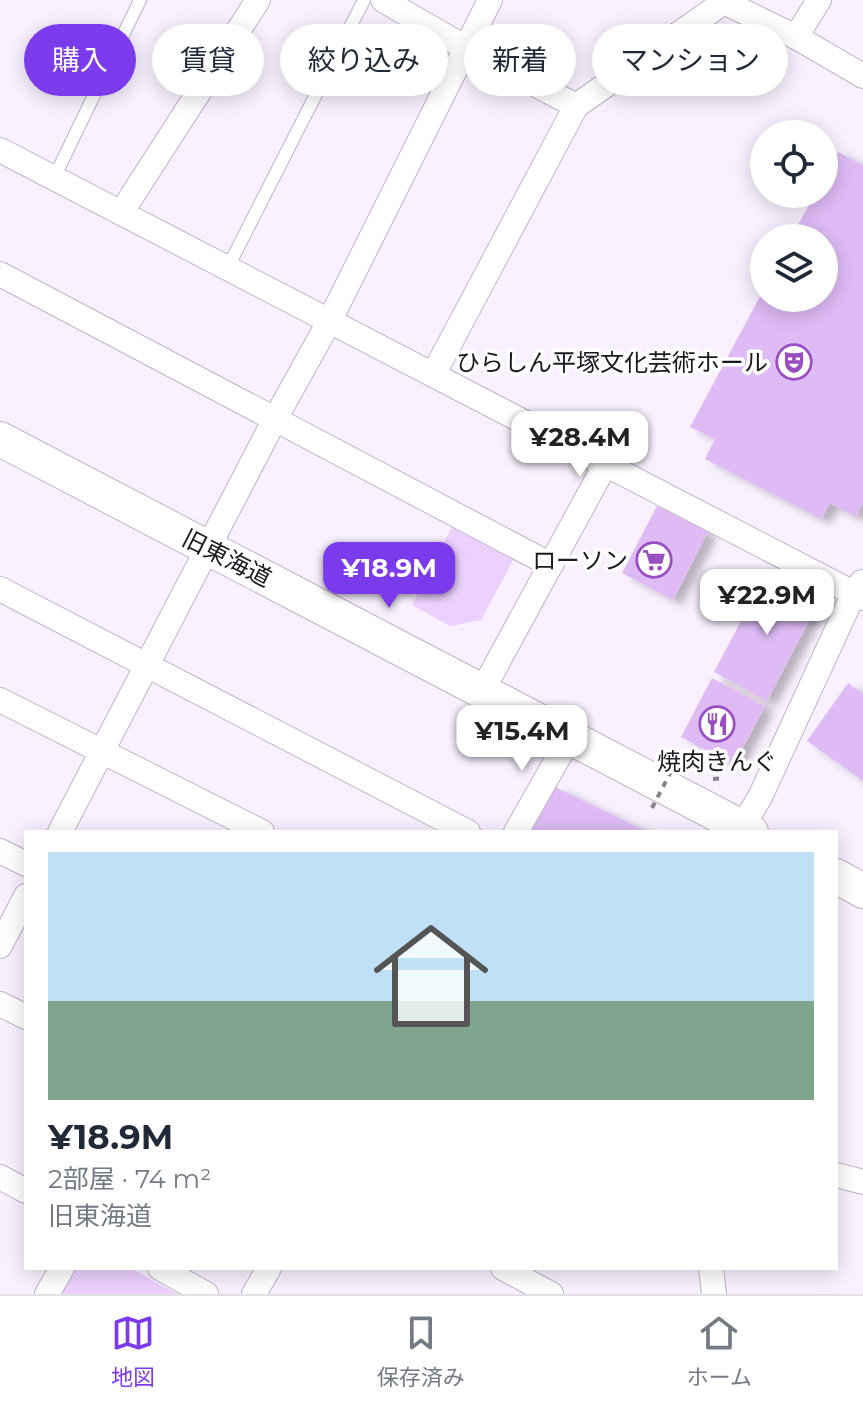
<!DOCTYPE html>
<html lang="ja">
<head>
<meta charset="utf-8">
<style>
  :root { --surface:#fff; --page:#f6f6f7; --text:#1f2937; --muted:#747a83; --line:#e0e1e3; --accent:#7c3aed }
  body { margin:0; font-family:Montserrat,"Noto Sans JP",sans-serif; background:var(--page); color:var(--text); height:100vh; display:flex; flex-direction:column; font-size:30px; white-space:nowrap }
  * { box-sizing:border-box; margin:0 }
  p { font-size:26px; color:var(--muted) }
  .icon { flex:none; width:44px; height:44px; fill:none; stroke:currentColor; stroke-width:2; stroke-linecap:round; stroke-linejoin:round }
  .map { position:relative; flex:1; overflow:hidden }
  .side { position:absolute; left:24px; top:830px; width:814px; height:440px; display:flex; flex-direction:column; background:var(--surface); border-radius:0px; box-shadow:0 4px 20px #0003 }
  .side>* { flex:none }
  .banner { position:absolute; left:24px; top:24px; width:816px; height:72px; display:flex; gap:16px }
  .controls { position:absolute; left:750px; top:120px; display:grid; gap:16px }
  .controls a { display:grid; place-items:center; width:88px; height:88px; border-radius:50%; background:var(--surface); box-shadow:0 4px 20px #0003; font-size:40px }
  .price { position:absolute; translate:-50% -68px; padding:0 18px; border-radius:16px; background:#fff; color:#222; font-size:26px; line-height:52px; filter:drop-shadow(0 2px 4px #0008) }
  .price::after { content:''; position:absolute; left:50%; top:48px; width:24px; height:18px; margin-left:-12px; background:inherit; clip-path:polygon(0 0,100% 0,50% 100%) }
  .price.current { background:var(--accent); color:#fff }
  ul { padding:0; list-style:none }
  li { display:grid; align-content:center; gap:16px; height:424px; padding:0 24px }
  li+li { border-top:2px solid var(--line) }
  li span { display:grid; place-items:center; height:248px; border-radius:0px; color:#555 }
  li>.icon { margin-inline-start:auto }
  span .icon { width:144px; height:144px; fill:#fffc; stroke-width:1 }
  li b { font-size:34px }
  .tag { padding:0 28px; border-radius:36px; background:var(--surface); box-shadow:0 4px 20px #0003; font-size:28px; line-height:72px }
  .tag.current { background:var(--accent); color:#fff }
  .tabs { display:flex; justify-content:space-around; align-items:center; height:112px; border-top:2px solid var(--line); background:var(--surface); font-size:22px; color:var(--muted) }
  .tabs a { display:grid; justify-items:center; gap:4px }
  .tabs .current { color:var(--accent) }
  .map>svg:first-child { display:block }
  .green { fill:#ecd1ff }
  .building { fill:#debbf5; filter:url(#shadow) }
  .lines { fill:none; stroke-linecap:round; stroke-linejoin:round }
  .lane-casing { stroke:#bfb3c8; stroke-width:14 }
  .street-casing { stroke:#bfb3c8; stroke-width:26 }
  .secondary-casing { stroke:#bfb3c8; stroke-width:36 }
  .path { stroke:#89838d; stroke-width:4; stroke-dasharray:6 6; stroke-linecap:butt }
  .lane { stroke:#fff; stroke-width:12 }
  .street { stroke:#fff; stroke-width:24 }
  .secondary { stroke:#fff; stroke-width:34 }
  .path-bridge { stroke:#89838d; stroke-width:4; stroke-dasharray:6 6; stroke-linecap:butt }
  .labels { text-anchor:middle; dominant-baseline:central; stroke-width:7; stroke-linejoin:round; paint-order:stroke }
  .poi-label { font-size:24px; fill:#1c181f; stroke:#fff; text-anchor:end }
  .street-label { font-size:24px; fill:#1c181f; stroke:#fff }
</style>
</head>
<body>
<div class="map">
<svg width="863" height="1294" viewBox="0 0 863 1294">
  <defs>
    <filter id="shadow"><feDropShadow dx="9" dy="5" stdDeviation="4" flood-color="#0004"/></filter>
  </defs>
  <rect width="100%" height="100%" fill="#f9f1ff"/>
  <!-- green -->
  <g class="green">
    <path d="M454,523L516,555L481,620L450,626L412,605Z"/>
    <path d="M71,1268H131L177,1294H57Z"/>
  </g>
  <!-- building -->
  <g class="building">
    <path d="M838,152L863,165V503L856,517L830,503L821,519L705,459L715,439L690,427L764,289V298H824V238H791L815,194H824V177Z"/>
    <path d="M657,506L708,532L673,600L622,573Z"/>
    <path d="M766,574L819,602L767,701L714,672Z"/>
    <path d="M712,678L765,706L734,765L681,737Z"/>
    <path d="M848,683L863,694V781L807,741Z"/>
    <path d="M555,787L648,832H530Z"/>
  </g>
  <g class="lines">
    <defs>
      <g id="lane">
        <path d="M54,178L140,0"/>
        <path d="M227,269L364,0"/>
      </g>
      <g id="street">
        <path d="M383,0L466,48L576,106"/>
        <path d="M796,37L819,0"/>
        <path d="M0,150L863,598"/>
        <path d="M121,213L258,0"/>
        <path d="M0,274L551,565"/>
        <path d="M433,375L576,106L724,2L796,37L863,76"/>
        <path d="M0,589L468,832"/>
        <path d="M482,691L605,465"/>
        <path d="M0,700L262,832"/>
        <path d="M60,832L275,419L329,322L490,0"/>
        <path d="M516,832L570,737"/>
        <path d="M743,832L742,827L760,797L854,593L862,582"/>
        <path d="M0,851L26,864"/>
        <path d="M0,946L26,896"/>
        <path d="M0,1004L26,1017"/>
        <path d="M836,1175L863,1182"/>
        <path d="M0,1177L26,1191"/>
        <path d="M160,1268L206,1294"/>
        <path d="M503,1268L551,1294"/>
        <path d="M711,1268L714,1294"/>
        <path d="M47,1294L62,1268"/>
        <path d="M254,1294L269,1268"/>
      </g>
      <g id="secondary">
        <path d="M0,439L751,832"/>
        <path d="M836,876L863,891"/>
      </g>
    </defs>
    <!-- lane casing -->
    <use href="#lane" class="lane-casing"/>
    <!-- street casing -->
    <use href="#street" class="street-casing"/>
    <!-- secondary casing -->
    <use href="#secondary" class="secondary-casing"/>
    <!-- path -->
    <path class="path" d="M713,779L725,778"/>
    <!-- lane -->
    <use href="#lane" class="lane"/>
    <!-- street -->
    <use href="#street" class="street"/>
    <!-- secondary -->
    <use href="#secondary" class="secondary"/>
    <!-- path-bridge -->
    <path class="path-bridge" d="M652,808L677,760"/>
  </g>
  <!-- icons -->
  <defs>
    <symbol id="theatre-ring" viewBox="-11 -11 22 22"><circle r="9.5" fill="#fff" stroke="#994fc2" stroke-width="1.5"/><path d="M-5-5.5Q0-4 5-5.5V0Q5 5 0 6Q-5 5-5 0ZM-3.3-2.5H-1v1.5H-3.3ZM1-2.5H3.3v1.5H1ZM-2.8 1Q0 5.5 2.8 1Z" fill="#994fc2"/></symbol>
    <symbol id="supermarket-ring" viewBox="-11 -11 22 22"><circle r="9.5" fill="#fff" stroke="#994fc2" stroke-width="1.5"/><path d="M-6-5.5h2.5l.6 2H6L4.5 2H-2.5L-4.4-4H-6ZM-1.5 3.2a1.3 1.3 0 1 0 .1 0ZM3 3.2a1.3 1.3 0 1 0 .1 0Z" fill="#994fc2"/></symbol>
    <symbol id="restaurant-ring" viewBox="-11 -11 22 22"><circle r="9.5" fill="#fff" stroke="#994fc2" stroke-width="1.5"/><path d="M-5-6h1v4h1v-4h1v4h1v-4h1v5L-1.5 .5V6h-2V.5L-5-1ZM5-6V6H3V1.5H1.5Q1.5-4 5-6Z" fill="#994fc2"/></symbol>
  </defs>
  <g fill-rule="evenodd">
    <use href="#theatre-ring" x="774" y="342" width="40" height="40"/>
    <use href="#supermarket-ring" x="634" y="540" width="40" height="40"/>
    <use href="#restaurant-ring" x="697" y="704" width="40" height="40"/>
  </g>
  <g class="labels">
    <!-- poi labels -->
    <g class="poi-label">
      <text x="768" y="362">ひらしん平塚文化芸術ホール</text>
      <text x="628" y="560">ローソン</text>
      <text x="717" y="761" text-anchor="middle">焼肉きんぐ</text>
    </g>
    <!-- street labels -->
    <g class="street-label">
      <text transform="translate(227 558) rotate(27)">旧東海道</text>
    </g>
  </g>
</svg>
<div class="controls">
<a><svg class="icon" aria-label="locate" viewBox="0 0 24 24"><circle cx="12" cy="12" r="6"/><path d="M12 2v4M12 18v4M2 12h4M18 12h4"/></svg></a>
<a><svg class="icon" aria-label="layers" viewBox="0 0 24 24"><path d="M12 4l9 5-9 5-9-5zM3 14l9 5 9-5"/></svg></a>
</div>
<b class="price" style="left:580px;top:479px">¥28.4M</b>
<b class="price current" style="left:389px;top:610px">¥18.9M</b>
<b class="price" style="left:767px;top:637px">¥22.9M</b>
<b class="price" style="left:522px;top:773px">¥15.4M</b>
<div class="banner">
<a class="tag current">購入</a>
<a class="tag">賃貸</a>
<a class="tag">絞り込み</a>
<a class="tag">新着</a>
<a class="tag">マンション</a>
</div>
<section class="side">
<ul>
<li><span style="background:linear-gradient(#bfe0f5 60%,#7fa58c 0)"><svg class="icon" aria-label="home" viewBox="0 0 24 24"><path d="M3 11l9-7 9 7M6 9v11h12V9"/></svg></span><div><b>¥18.9M</b><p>2部屋 · 74 m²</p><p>旧東海道</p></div></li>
</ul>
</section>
</div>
<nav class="tabs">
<a class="current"><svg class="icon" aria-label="map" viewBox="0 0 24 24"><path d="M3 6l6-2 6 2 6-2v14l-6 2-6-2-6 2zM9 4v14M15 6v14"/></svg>地図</a>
<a><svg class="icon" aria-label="saved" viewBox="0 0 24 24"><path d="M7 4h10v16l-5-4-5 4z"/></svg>保存済み</a>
<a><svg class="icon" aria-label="home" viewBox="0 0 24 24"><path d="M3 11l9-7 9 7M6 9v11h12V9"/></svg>ホーム</a>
</nav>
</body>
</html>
